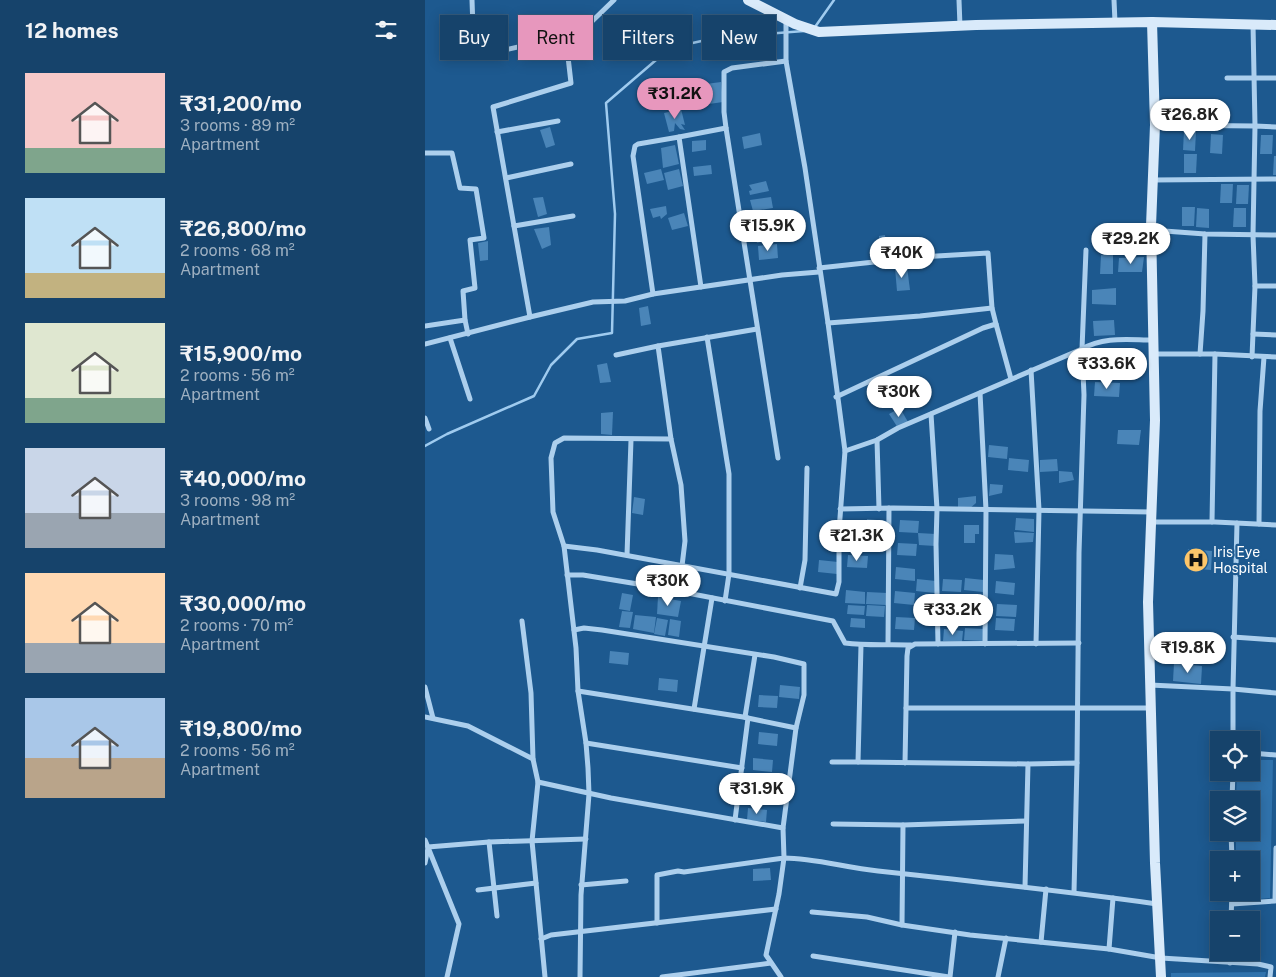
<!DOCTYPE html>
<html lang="en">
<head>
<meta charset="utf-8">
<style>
  :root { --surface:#16436b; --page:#1f4a71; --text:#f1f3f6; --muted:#9eb0c1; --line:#355c7e; --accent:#e797bd }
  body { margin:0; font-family:"Public Sans",sans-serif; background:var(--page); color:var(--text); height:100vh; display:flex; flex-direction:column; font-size:19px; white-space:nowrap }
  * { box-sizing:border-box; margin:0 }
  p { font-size:16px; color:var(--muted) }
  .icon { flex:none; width:28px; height:28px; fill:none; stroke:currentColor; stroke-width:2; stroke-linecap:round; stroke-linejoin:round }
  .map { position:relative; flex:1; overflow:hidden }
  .details { display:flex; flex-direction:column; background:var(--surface); width:425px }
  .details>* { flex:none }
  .guide { position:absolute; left:15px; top:15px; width:475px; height:45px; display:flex; gap:10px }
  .controls { position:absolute; left:785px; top:731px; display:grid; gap:10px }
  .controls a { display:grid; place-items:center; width:50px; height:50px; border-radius:0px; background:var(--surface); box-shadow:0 2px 12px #0003,0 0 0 1px var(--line); font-size:25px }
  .price { position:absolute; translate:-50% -42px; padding:0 11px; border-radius:18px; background:#fff; color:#222; font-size:16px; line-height:32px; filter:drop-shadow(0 1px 2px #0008) }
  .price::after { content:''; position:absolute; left:50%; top:30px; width:15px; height:11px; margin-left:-8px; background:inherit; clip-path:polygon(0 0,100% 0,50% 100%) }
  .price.on { background:var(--accent); color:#111 }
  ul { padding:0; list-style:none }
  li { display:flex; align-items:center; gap:15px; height:125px; padding:0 25px }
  li span { display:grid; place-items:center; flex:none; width:140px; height:100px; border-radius:0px; color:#555 }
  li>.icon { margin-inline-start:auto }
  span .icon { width:60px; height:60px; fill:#fffc; stroke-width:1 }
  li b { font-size:21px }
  h2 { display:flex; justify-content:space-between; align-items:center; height:60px; padding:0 25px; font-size:21px }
  .tag { padding:0 18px; border-radius:0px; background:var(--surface); box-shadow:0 2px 12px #0003,0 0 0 1px var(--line); font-size:18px; line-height:45px }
  .tag.on { background:var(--accent); color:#111 }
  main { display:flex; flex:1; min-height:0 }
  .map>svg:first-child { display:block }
  .green { fill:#3073ad }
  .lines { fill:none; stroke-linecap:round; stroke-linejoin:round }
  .stream { stroke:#9fcbef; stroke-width:2.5 }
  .building { fill:#4a85b8 }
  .street { stroke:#accfed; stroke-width:5 }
  .secondary { stroke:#d9eafa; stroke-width:10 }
  .labels { text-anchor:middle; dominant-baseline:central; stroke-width:4.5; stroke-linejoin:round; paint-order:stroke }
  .poi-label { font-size:14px; fill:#fff; stroke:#1d598f; text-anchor:start }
</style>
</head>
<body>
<main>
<section class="details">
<h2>12 homes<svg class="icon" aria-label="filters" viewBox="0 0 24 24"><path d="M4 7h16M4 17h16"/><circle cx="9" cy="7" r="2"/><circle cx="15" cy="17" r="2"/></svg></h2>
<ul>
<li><span style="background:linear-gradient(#f6c9c9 75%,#7fa58c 0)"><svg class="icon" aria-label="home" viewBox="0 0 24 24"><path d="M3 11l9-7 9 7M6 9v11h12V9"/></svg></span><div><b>₹31,200/mo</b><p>3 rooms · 89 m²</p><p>Apartment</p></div></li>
<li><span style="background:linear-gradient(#bfe0f5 75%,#c2b280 0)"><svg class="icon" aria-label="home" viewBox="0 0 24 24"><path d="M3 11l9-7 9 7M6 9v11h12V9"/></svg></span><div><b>₹26,800/mo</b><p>2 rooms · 68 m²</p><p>Apartment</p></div></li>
<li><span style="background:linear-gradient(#dfe7d0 75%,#7fa58c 0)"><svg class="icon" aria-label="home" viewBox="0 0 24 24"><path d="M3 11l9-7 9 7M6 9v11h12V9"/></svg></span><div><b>₹15,900/mo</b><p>2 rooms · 56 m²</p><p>Apartment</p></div></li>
<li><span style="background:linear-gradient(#c9d6e8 65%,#9aa5b1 0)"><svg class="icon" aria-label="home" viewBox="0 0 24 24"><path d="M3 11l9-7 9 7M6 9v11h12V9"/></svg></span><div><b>₹40,000/mo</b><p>3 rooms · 98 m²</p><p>Apartment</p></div></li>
<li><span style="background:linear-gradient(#ffd9b3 70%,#9aa5b1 0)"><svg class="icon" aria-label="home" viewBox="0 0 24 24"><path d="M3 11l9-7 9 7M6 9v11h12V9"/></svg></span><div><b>₹30,000/mo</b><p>2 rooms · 70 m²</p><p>Apartment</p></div></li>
<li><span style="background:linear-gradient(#a9c7e8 60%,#b9a48a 0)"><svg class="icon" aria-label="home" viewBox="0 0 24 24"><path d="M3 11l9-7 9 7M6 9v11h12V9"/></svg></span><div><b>₹19,800/mo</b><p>2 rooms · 56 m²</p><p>Apartment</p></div></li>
</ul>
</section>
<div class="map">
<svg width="851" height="977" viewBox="0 0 851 977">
  <rect width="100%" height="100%" fill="#1d598f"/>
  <!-- green -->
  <g class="green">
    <path d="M826,760H848L845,898L811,901V893L826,892V860H811V833L826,832V800H811L812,773L826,772Z"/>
    <path d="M841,972L840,977H746V973Z"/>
  </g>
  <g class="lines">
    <!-- stream -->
    <g class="stream">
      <path d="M390,27L409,0"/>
      <path d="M0,446L22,434L109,396L126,365L152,339L187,333L190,214L181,103L245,48L290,38L379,31"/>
    </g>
  </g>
  <!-- building -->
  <g class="building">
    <path d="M296,82L298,102L284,104L281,84Z"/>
    <path d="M256,109L260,125L256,124L260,130L255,129L250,123L249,131L244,132L239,113Z"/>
    <path d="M125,127L130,145L121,148L115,130Z"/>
    <path d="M759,131H771L770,151L758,150Z"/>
    <path d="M335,133L337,145L319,149L317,137Z"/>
    <path d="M786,134L798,135L797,154L785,153Z"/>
    <path d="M836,135H848L847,154H835Z"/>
    <path d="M281,140V150L267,152V141Z"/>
    <path d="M250,145L254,164L238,168L236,148Z"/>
    <path d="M759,154H772L771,173H759Z"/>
    <path d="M849,156H851V175H848Z"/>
    <path d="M286,165L287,174L269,176L268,167Z"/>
    <path d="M236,169L239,180L222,184L219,173Z"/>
    <path d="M254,169L258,186L243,190L239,173Z"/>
    <path d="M341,181L344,191L325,195L324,191L327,190L324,185Z"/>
    <path d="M796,184H808L807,203H795Z"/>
    <path d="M812,185H824L823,204H811Z"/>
    <path d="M118,197L122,214L113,217L108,198Z"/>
    <path d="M346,197L348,208L328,211L325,200Z"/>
    <path d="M241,206L242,214L236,219L235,216L228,218L225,209Z"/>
    <path d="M757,207H770L769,226H757Z"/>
    <path d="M772,208L784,209V228L771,227Z"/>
    <path d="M809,208H821V227H808Z"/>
    <path d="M347,212L349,223L330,227L328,216Z"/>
    <path d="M259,213L263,226L247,230L243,218Z"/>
    <path d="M124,227L126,245L117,249L109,229Z"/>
    <path d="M348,227L351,239L332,243L329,232Z"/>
    <path d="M460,235L461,247L454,248V236Z"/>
    <path d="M63,241V260L55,261L53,243Z"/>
    <path d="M352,244L353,258L334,260L333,246Z"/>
    <path d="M676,255H688V274H675Z"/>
    <path d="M719,257L717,272H693L694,258Z"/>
    <path d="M482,267L485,290L472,291L470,268Z"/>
    <path d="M691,288V305L667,304V290Z"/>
    <path d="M223,306L226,324L216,326L214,308Z"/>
    <path d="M689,320L690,335L669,336L668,321Z"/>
    <path d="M182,363L186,382L175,383L172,365Z"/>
    <path d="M670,382L695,383L694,397L669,396Z"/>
    <path d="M475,408L483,422L473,428L464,414Z"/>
    <path d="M188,412L187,435L176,434V413Z"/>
    <path d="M693,430H716L714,445L692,444Z"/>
    <path d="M564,445L583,447L582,459L563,457Z"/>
    <path d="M584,458L604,460L603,472L583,470Z"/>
    <path d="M632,459L633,471L615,472V460Z"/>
    <path d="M634,471L647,472L649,480L634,483Z"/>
    <path d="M565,484L578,485L577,493L564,496Z"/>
    <path d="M551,496V503L543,510L533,507V498Z"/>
    <path d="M209,497L220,499L218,515L207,513Z"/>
    <path d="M591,518L609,519V532L590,530Z"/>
    <path d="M442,519L462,521L461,533L441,532Z"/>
    <path d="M475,520L494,521L493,533L511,534L510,546L494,545L493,533L474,532Z"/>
    <path d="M539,525H554V534H550V543H539Z"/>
    <path d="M589,532L609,533L608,542L590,543Z"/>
    <path d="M426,535H441L442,543L426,542Z"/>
    <path d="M473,543L492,544L491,556L472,555Z"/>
    <path d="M763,549L787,551L786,570L761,568Z"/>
    <path d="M570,554L588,555L590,568L569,570Z"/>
    <path d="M423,555L443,556L442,568L422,567Z"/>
    <path d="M394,560L413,562L412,574L393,572Z"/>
    <path d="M471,567L490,569V581L470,579Z"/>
    <path d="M540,578L559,580L558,592L539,590Z"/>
    <path d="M492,579L511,581L510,593L491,591Z"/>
    <path d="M518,579L537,580L536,592L517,591Z"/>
    <path d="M571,581L590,583L589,595L570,593Z"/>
    <path d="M421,590L440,592V604L420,603Z"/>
    <path d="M470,591L490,593L489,605L469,603Z"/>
    <path d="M442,592L462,593L461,605L441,604Z"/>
    <path d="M197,593L208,595L205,611L194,609Z"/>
    <path d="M233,597L256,601L253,617L232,614Z"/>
    <path d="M492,603L512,605L511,617L491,615Z"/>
    <path d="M572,604L592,605L591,617L571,616Z"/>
    <path d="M423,605L440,606L439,615L422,614Z"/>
    <path d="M442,605L460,606L459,617L441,616Z"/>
    <path d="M197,611L208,612L205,628L194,627Z"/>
    <path d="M210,615L231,617L229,633L208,629Z"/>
    <path d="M471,617L490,618L489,630L470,629Z"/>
    <path d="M232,618L243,620L240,636L229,634Z"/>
    <path d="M426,618L440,619V628L425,627Z"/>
    <path d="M571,618L590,619L589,631L570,630Z"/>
    <path d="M245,619L256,621L254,637L243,635Z"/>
    <path d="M540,628L559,629L558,641L539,640Z"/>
    <path d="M519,629L538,631L537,642L518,641Z"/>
    <path d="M185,651L204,653L203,665L184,663Z"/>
    <path d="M749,663L777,666L776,684L748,681Z"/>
    <path d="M234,678L253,680L252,692L233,690Z"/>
    <path d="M355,685L375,687L374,699L354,697Z"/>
    <path d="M334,695L353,696L352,708L333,707Z"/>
    <path d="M334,732L353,734L352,746L333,744Z"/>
    <path d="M328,758L348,760L347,772L328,770Z"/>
    <path d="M323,808L342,810L341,822L322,820Z"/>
    <path d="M345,868L346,880L328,881V869Z"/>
  </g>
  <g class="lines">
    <!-- street -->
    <g class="street">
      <path d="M47,0L49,57L155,33L189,0"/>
      <path d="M534,0L535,26"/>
      <path d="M689,0L690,22"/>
      <path d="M361,20V61L380,168L403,323L420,451"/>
      <path d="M802,78H851"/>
      <path d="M730,125L830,126L828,24"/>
      <path d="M72,132L133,121"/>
      <path d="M254,137L276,287"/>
      <path d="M0,153H27L35,188L51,189L59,238L45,240L50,288L38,291L40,320L43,334"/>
      <path d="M81,178L146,164"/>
      <path d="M728,180L851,179"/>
      <path d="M89,226L148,216"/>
      <path d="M726,230L780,234L851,235"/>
      <path d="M394,268L495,257L563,253L567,308"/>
      <path d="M830,286H851"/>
      <path d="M228,294L208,156L210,146L213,144L254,137L301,128"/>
      <path d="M105,317L68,107L146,83L142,48L155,33"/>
      <path d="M403,323L495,316L567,308L571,324"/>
      <path d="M0,326L40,320"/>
      <path d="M828,334L851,335"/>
      <path d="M282,337L304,474V574L300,601"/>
      <path d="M25,338L45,399"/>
      <path d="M0,344L105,317L168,302L200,301L228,294L357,275L394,272"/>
      <path d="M729,354H790L851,357"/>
      <path d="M775,354L778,311L780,234"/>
      <path d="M191,355L233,346"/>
      <path d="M827,357L830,286L828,235L830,126L851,127"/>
      <path d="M606,370L614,510L611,644"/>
      <path d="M555,393L561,510L560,644"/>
      <path d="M411,397L558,328L571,324L586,379"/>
      <path d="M506,414L512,509L511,544L513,644"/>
      <path d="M0,418L4,429"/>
      <path d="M452,440L454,509"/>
      <path d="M353,458L301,128L299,112V72L307,68L361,61"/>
      <path d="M415,509L468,508L727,512"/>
      <path d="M726,522H790L851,525"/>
      <path d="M787,522L790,354"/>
      <path d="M812,523L808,689L851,693"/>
      <path d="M834,524L835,411L839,357"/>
      <path d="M139,546L172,550L411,594L414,582V531L420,451L452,440L473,428L657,349C679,336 704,340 728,340"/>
      <path d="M202,555L206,440"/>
      <path d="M257,566L260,541L256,485L246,439L233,346L332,329"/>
      <path d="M142,575H158L231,587L408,621L420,643C442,646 464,644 486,645"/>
      <path d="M375,588L380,560L382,468"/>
      <path d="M97,621L106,693L108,759"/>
      <path d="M149,630L159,628L177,630L349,657L379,664V695L371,728L358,828"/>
      <path d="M808,637L851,640"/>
      <path d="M463,644L464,508"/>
      <path d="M436,645L433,762L603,764"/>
      <path d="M725,685L808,689V740"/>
      <path d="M0,687L8,718"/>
      <path d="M153,691L318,717L371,728"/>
      <path d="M481,708H725"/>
      <path d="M269,709L287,598"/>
      <path d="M0,717L43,726L108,759L113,782L107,841L120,977"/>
      <path d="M320,717L330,655"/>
      <path d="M161,743L317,768"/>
      <path d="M826,753L851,755"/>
      <path d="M407,762H433"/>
      <path d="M480,763L482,656L483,648L490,644L654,643"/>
      <path d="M652,763L654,553L659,395L657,349L661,250"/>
      <path d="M113,782L186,798L358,828L359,858L259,872L253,871L232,875V923"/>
      <path d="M807,800L808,772"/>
      <path d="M310,820L323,718"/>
      <path d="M408,824L478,825L601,821"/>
      <path d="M806,832L807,860"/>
      <path d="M0,840L34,924L22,977"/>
      <path d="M64,842L72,916"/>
      <path d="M3,847L64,842L161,839"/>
      <path d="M0,863L3,848"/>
      <path d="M156,885L201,881"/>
      <path d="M600,887L603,764L652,763L649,892"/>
      <path d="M53,890L111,883"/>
      <path d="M807,904L850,901L851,848"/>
      <path d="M387,912L442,917L477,925L545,935L684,949L736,958L833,964L846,967L845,977"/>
      <path d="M806,920L807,892"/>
      <path d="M477,925L478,825"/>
      <path d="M116,939L126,935L351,909"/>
      <path d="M616,942L621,889"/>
      <path d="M684,949L688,898"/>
      <path d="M388,956L524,977"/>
      <path d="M805,963V952"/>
      <path d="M155,977L156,895L164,794L163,768L161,743L153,691L151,648L139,546L128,512L126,458L130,443L139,438L246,439"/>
      <path d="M237,977L346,963"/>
      <path d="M356,977L341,955L354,894L359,858C390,858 421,868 453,871C546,881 639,891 732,904"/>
      <path d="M525,977L530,932"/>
      <path d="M573,977L581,938"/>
    </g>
    <!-- secondary -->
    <g class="secondary">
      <path d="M323,0L370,24L394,32L551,25L727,22L851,25"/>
      <path d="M727,22L730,125L726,226L730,420L723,602L730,863L736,977"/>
    </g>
  </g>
  <!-- icons -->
  <defs>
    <symbol id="hospital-disc" viewBox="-11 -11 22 22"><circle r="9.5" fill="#fdc66a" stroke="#1d598f"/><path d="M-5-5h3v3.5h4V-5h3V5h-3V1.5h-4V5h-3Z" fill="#111"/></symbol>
  </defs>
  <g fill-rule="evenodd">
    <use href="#hospital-disc" x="757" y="546" width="28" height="28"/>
  </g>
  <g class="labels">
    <!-- poi labels -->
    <g class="poi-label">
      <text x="788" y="552">Iris Eye<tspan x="788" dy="16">Hospital</tspan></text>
    </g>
  </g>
</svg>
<div class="controls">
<a><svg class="icon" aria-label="locate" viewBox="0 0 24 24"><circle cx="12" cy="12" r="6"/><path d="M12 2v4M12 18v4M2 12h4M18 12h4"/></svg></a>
<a><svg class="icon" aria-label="layers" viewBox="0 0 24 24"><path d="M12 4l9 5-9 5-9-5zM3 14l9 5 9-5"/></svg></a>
<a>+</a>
<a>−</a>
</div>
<b class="price on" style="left:250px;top:120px">₹31.2K</b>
<b class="price" style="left:765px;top:141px">₹26.8K</b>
<b class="price" style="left:343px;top:252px">₹15.9K</b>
<b class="price" style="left:706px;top:265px">₹29.2K</b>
<b class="price" style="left:477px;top:279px">₹40K</b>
<b class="price" style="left:682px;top:390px">₹33.6K</b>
<b class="price" style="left:474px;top:418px">₹30K</b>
<b class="price" style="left:432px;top:562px">₹21.3K</b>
<b class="price" style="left:243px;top:607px">₹30K</b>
<b class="price" style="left:528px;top:636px">₹33.2K</b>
<b class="price" style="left:763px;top:674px">₹19.8K</b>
<b class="price" style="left:332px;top:815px">₹31.9K</b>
<div class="guide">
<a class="tag">Buy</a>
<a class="tag on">Rent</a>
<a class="tag">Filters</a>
<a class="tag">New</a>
</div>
</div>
</main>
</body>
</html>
